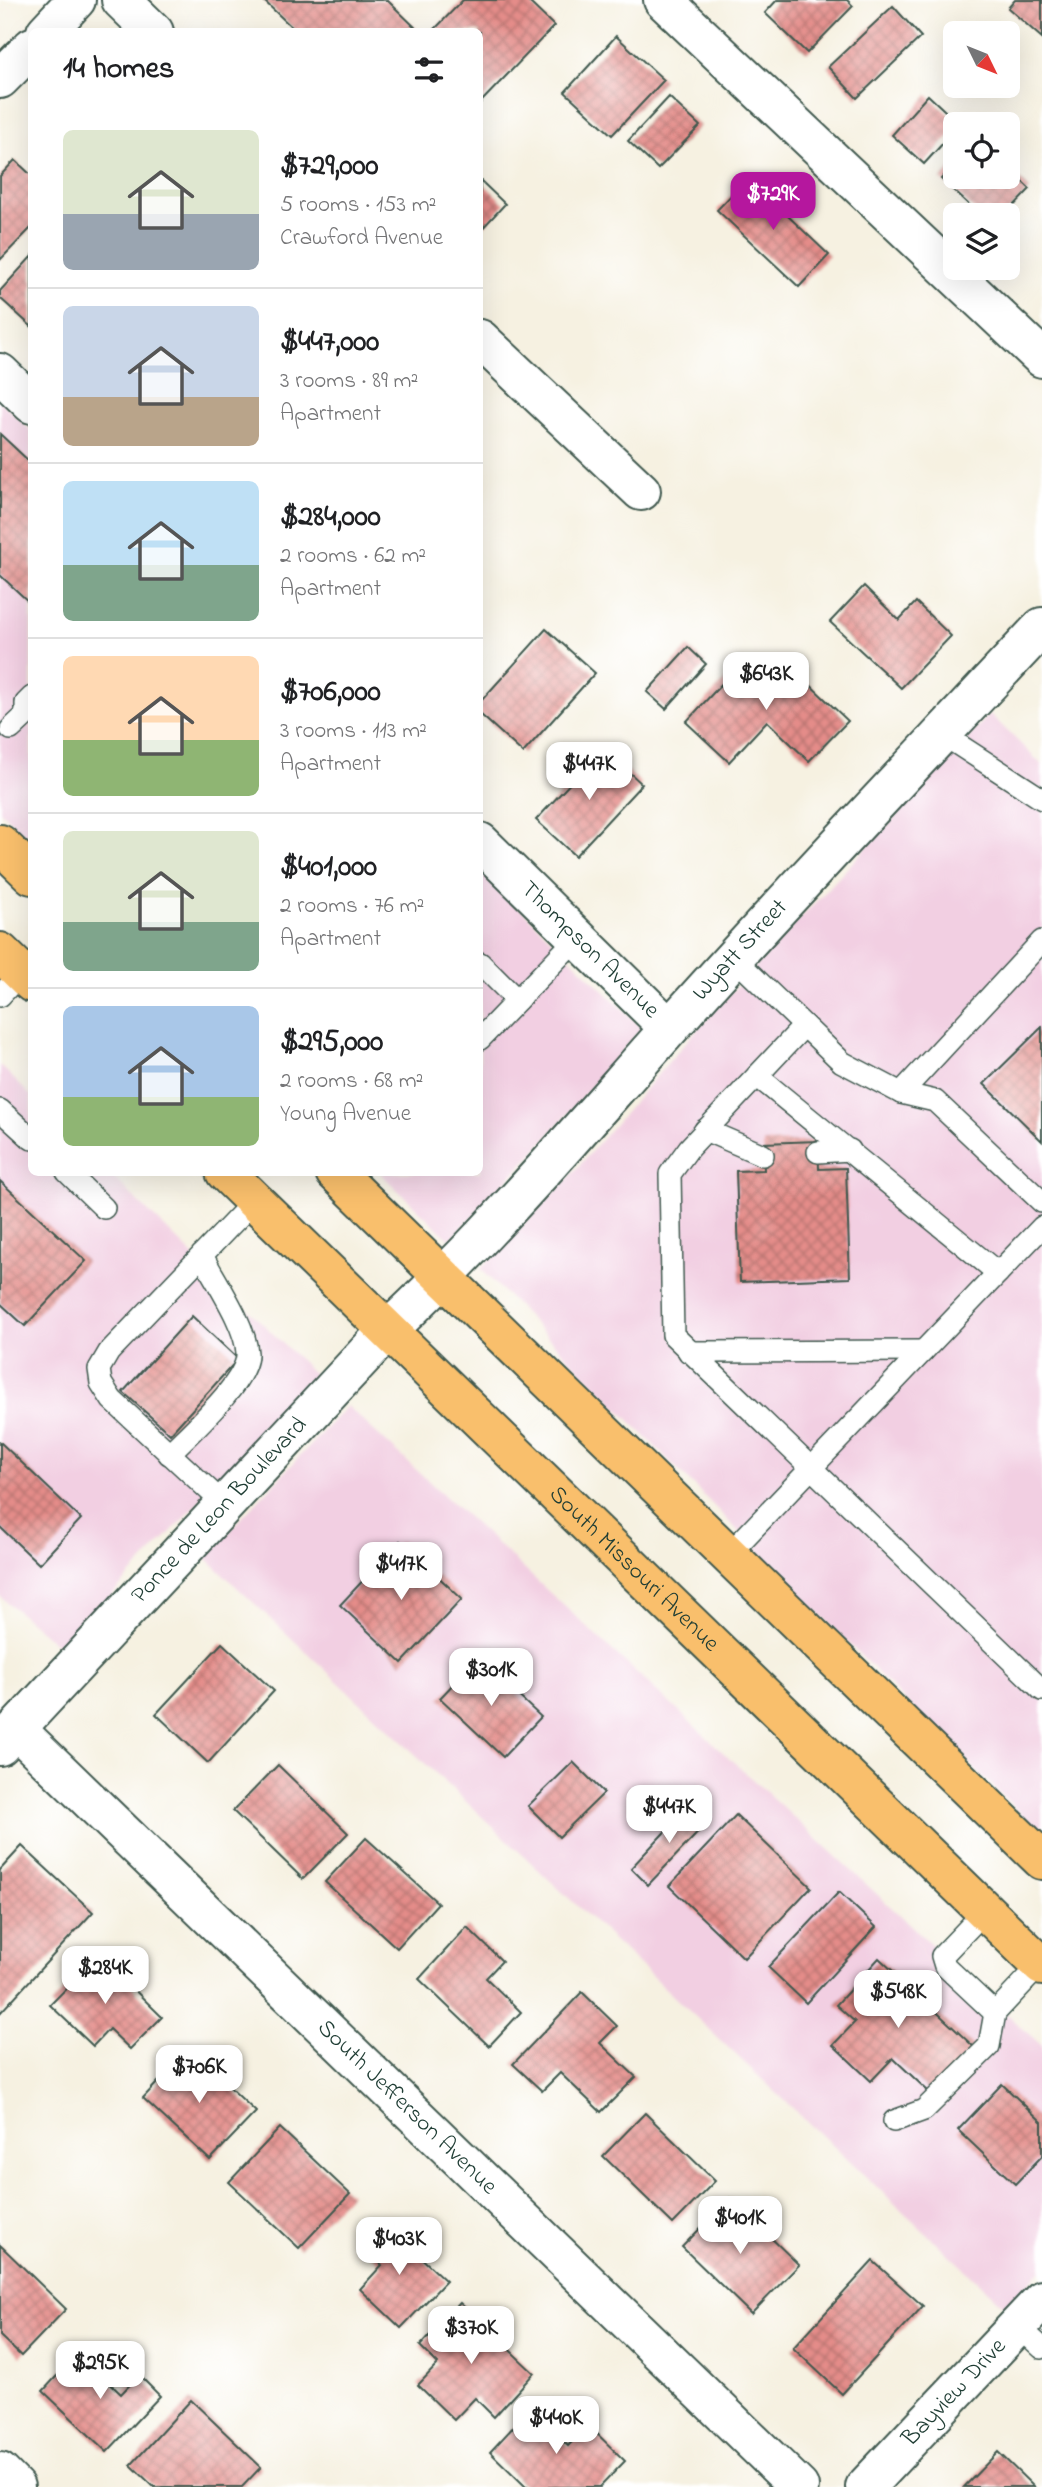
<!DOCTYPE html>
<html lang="en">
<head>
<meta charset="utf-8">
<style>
  :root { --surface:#fff; --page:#f2f2f2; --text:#202124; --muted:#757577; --line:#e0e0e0; --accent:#b5179e }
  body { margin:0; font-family:"Indie Flower",sans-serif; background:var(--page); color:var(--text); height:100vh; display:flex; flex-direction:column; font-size:26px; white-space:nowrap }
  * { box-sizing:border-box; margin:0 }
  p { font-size:23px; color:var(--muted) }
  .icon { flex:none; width:38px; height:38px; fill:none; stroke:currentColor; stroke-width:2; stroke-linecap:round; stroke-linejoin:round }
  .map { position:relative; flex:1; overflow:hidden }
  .sheet { position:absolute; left:28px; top:28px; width:455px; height:1148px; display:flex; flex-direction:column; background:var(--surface); border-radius:10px; box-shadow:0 7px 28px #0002 }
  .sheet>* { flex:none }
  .needle { width:46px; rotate:133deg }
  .tools { position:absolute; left:943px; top:21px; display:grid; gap:14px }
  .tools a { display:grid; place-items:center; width:77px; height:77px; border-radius:10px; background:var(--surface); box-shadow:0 7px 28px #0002; font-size:35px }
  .price { position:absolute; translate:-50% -60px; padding:0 16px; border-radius:14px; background:#fff; color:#222; font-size:23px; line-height:46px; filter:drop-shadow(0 2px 4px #0008) }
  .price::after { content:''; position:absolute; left:50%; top:42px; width:21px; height:16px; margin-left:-10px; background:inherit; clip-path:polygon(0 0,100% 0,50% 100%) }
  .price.current { background:var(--accent); color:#fff }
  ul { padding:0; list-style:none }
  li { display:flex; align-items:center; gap:21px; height:175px; padding:0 35px }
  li+li { border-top:2px solid var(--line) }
  li span { display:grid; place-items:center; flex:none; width:196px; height:140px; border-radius:10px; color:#555 }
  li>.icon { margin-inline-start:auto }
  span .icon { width:84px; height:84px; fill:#fffc; stroke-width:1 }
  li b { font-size:30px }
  h2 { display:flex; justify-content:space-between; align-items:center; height:84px; padding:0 35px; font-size:30px }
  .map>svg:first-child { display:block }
  .built { fill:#f2cfe2 }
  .building { fill:url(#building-cross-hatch) }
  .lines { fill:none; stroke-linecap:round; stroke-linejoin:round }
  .service-casing { stroke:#3f584e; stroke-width:24 }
  .minor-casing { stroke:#3f584e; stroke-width:42 }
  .tertiary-casing { stroke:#3f584e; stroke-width:42 }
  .primary-casing { stroke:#3f584e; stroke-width:42 }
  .service { stroke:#fff; stroke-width:21 }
  .minor { stroke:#fff; stroke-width:38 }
  .tertiary { stroke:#fff; stroke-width:38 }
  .primary { stroke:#f9bf6c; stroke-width:38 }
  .labels { text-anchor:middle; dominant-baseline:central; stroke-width:5; stroke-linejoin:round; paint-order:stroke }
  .street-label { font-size:24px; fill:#1f3d34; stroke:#fff }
</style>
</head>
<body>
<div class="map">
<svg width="1042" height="2487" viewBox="0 0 1042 2487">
  <defs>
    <pattern id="building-cross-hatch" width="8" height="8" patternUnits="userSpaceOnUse" patternTransform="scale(1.75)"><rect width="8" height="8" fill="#e48c89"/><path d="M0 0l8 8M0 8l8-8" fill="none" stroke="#b87471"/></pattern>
  </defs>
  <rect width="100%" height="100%" fill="#fff"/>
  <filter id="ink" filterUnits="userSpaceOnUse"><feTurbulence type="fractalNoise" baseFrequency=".0143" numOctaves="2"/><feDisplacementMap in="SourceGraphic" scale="14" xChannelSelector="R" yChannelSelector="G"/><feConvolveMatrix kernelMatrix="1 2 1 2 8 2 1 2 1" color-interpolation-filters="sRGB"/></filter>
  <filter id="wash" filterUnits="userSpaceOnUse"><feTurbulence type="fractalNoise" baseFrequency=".00686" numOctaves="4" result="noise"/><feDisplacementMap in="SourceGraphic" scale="28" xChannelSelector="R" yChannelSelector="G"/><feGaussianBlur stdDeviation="1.57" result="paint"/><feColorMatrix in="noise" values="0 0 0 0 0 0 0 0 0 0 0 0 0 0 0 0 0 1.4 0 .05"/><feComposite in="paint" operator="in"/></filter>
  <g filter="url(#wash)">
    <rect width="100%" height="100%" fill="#f6f1e1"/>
    <!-- built -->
    <g class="built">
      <path d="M0,400L31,431V841L0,811Z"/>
      <path d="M990,714L1042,765V1834L919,1715L481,1269L571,1175L685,1043Z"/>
      <path d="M480,869L642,1028L539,1147L450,1240L380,1173L480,1172Z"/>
      <path d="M0,1065L31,1096L32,1172L109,1173L316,1376L62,1649L0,1596Z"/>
      <path d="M347,1406L1042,2046V2269L1005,2307L205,1557Z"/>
    </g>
    <g id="blocks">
      <!-- building -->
      <g class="building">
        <path d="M263,0H387L420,32H297Z"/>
        <path d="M463,0H527L554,26L480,103V32H432Z"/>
        <path d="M777,0H847L853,6L807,53L765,13Z"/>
        <path d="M1015,0H1042V38L1008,8Z"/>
        <path d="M893,6L921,37L857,98L828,67Z"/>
        <path d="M616,36L664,80L612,135L565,92Z"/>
        <path d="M928,95L959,124H956V129L924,164L892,135Z"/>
        <path d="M669,97L700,126L658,169L628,141Z"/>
        <path d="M15,160L32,176V227L0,260V176Z"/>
        <path d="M956,163V177H1008V168L1030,189L1005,215H980L941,179Z"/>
        <path d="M748,178L829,255L799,287L717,210Z"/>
        <path d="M480,180L505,204L480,231Z"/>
        <path d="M32,256V327L0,298V291Z"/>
        <path d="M0,434L32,464V605L0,575Z"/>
        <path d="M864,586L899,620L916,602L951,636L901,688L830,622Z"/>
        <path d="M546,629L595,673L523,753L480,714V702Z"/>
        <path d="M688,647L706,664L666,709L647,692Z"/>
        <path d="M744,660L765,681L785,661L848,721L809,761L767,721L729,762L686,722Z"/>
        <path d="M603,748L642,784L575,856L536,820Z"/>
        <path d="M1042,1027V1141L984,1084Z"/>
        <path d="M818,1141L819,1169L846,1168L850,1278L740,1282L736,1171L764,1170L763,1143Z"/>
        <path d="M0,1181L86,1261L25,1326L0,1303Z"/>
        <path d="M192,1316L238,1359L170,1434L123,1392Z"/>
        <path d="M0,1442L81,1519L39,1564L0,1527Z"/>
        <path d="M400,1541L462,1599L402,1663L340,1605Z"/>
        <path d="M222,1643L274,1691L208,1763L156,1714Z"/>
        <path d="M478,1658L541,1717L503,1757L440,1698Z"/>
        <path d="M573,1762L604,1793L559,1837L528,1806Z"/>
        <path d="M278,1765L348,1833L303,1879L233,1811Z"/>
        <path d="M690,1805L708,1822L648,1885L631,1868Z"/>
        <path d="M736,1815L811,1887L744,1958L669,1886Z"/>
        <path d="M366,1838L438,1903L397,1948L325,1882Z"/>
        <path d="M22,1846L93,1912L0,2013V1870Z"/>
        <path d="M839,1892L876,1927L806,2003L768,1967Z"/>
        <path d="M467,1927L502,1961L486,1978L521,2012L489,2046L419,1979Z"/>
        <path d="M99,1955L162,2017L130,2049L109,2029L93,2046L50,2005Z"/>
        <path d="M879,1958L974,2047L930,2093L893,2058L871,2081L833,2045L855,2022L836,2005Z"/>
        <path d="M582,1992L617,2026L600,2043L636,2077L601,2112L560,2073L542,2091L513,2064Z"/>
        <path d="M189,2049L256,2112L210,2160L143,2098Z"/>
        <path d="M1002,2084L1042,2122V2156L1015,2184L958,2130Z"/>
        <path d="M645,2113L715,2181L673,2224L603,2156Z"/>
        <path d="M280,2128L350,2194L299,2248L229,2182Z"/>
        <path d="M730,2198L799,2265L751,2314L682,2247Z"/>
        <path d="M383,2222L446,2281L401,2328L360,2289L382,2265L361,2245Z"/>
        <path d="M0,2245L66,2309L21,2356L0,2336Z"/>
        <path d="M873,2261L923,2306L842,2394L793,2348Z"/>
        <path d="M460,2303L534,2373L494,2417L475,2398L454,2420L418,2385L438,2364L420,2346Z"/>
        <path d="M78,2353L121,2394L139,2375L160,2396L107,2452L43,2391Z"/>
        <path d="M191,2400L261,2467L242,2487H154L131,2465Z"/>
        <path d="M530,2409L568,2446L588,2425L625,2461L600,2487H526L490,2452Z"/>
        <path d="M998,2452L1034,2487H964Z"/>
      </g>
    </g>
  </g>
  <g filter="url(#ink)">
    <use href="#blocks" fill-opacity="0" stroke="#3f584e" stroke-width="2"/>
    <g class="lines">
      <defs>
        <g id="service">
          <path d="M11,729L26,715V703L32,697"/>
          <path d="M942,734L1042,799"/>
          <path d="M735,959L842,1062L901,1093L935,1101L1042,1202"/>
          <path d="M480,963L517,1000"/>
          <path d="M0,996L21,973"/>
          <path d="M804,1026L689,1148L670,1174L673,1335L1042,1690"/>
          <path d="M480,1039L577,938"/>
          <path d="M757,1076L998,1273"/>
          <path d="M901,1093L1042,941"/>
          <path d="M0,1110L32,1139"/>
          <path d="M705,1130L763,1155"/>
          <path d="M818,1152L850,1150"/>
          <path d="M67,1172L104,1208"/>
          <path d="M689,1352L923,1351"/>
          <path d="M169,1454C189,1433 249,1381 247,1353C246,1325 215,1281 202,1255"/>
          <path d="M225,1505L112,1400L101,1383L99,1369L109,1352L254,1201"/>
          <path d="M728,1555L1042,1227"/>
          <path d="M985,1911L942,1956L945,1966L995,2013L1040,1965"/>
          <path d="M894,2121L924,2110L989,2046L995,2013"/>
          <path d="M1017,2325L1042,2348"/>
        </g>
        <g id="minor">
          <path d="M121,0L154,32"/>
          <path d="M663,0L1042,358"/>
          <path d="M46,32L76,0"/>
          <path d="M0,79L32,47"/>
          <path d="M480,339L641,491"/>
          <path d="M0,373L32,404"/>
          <path id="s1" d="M480,842L669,1028"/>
          <path id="s2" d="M16,1729L799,2487"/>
          <path d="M0,2472L15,2487"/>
          <path id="s3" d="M865,2487L1042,2300"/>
        </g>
        <g id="tertiary">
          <path id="s4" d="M0,1746L387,1331C488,1237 576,1133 668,1030C790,893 917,761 1042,627"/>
        </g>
        <g id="primary">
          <path d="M0,844L32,875"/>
          <path d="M0,952L32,983"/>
          <path id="s5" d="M225,1172L1042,1966"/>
          <path d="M335,1172L1042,1860"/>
        </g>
      </defs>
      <!-- service casing -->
      <use href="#service" class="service-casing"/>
      <!-- minor casing -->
      <use href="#minor" class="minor-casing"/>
      <!-- tertiary casing -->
      <use href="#tertiary" class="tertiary-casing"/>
      <!-- primary casing -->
      <use href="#primary" class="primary-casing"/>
      <!-- service -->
      <use href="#service" class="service"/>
      <!-- minor -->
      <use href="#minor" class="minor"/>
      <!-- tertiary -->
      <use href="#tertiary" class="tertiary"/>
      <!-- primary -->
      <use href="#primary" class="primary"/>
    </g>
  </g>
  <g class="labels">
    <!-- street labels -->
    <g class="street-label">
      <text stroke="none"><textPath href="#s1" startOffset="154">Thompson Avenue</textPath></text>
      <text stroke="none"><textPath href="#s4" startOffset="1087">Wyatt Street</textPath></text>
      <text stroke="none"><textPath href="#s4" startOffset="322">Ponce de Leon Boulevard</textPath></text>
      <text stroke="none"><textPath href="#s5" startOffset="570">South Missouri Avenue</textPath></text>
      <text stroke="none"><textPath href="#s2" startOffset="544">South Jefferson Avenue</textPath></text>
      <text stroke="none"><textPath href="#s3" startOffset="130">Bayview Drive</textPath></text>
    </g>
  </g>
</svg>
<div class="tools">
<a><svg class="needle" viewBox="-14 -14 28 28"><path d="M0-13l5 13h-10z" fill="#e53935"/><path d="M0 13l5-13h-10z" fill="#757577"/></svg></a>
<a><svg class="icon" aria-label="locate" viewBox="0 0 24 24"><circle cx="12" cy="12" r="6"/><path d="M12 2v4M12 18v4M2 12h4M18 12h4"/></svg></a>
<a><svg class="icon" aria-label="layers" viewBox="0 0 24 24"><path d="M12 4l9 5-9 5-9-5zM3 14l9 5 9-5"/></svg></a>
</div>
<b class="price current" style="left:773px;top:232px">$729K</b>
<b class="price" style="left:766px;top:712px">$643K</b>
<b class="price" style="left:589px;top:802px">$447K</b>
<b class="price" style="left:401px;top:1602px">$417K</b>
<b class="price" style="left:491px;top:1708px">$301K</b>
<b class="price" style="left:669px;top:1845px">$447K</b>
<b class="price" style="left:105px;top:2006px">$284K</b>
<b class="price" style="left:898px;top:2030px">$548K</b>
<b class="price" style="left:199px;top:2105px">$706K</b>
<b class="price" style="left:740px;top:2256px">$401K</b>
<b class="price" style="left:399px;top:2277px">$403K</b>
<b class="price" style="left:471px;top:2366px">$370K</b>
<b class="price" style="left:100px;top:2401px">$295K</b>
<b class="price" style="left:556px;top:2456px">$440K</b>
<section class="sheet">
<h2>14 homes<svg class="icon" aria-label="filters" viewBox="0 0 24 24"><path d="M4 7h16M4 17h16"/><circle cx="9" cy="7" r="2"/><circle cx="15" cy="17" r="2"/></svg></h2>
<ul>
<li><span style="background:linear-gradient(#dfe7d0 60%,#9aa5b1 0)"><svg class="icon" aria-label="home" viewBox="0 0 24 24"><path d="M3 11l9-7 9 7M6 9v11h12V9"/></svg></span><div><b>$729,000</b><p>5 rooms · 153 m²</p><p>Crawford Avenue</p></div></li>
<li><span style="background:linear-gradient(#c9d6e8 65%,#b9a48a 0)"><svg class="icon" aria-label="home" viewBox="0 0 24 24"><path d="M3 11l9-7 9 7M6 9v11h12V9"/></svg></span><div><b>$447,000</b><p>3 rooms · 89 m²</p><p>Apartment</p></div></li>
<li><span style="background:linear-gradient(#bfe0f5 60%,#7fa58c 0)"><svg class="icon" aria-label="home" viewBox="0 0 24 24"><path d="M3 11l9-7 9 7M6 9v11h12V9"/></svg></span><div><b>$284,000</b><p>2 rooms · 62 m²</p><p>Apartment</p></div></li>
<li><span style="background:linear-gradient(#ffd9b3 60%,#8fb573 0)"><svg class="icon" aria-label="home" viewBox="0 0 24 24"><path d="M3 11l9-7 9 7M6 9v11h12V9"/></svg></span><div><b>$706,000</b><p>3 rooms · 113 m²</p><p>Apartment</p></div></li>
<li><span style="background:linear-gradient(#dfe7d0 65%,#7fa58c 0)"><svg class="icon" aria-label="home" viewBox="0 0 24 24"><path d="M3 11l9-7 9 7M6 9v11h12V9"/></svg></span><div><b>$401,000</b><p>2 rooms · 76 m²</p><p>Apartment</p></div></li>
<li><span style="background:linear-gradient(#a9c7e8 65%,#8fb573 0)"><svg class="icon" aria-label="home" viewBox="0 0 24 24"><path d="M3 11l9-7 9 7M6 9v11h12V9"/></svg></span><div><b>$295,000</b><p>2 rooms · 68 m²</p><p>Young Avenue</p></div></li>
</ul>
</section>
</div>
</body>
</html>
